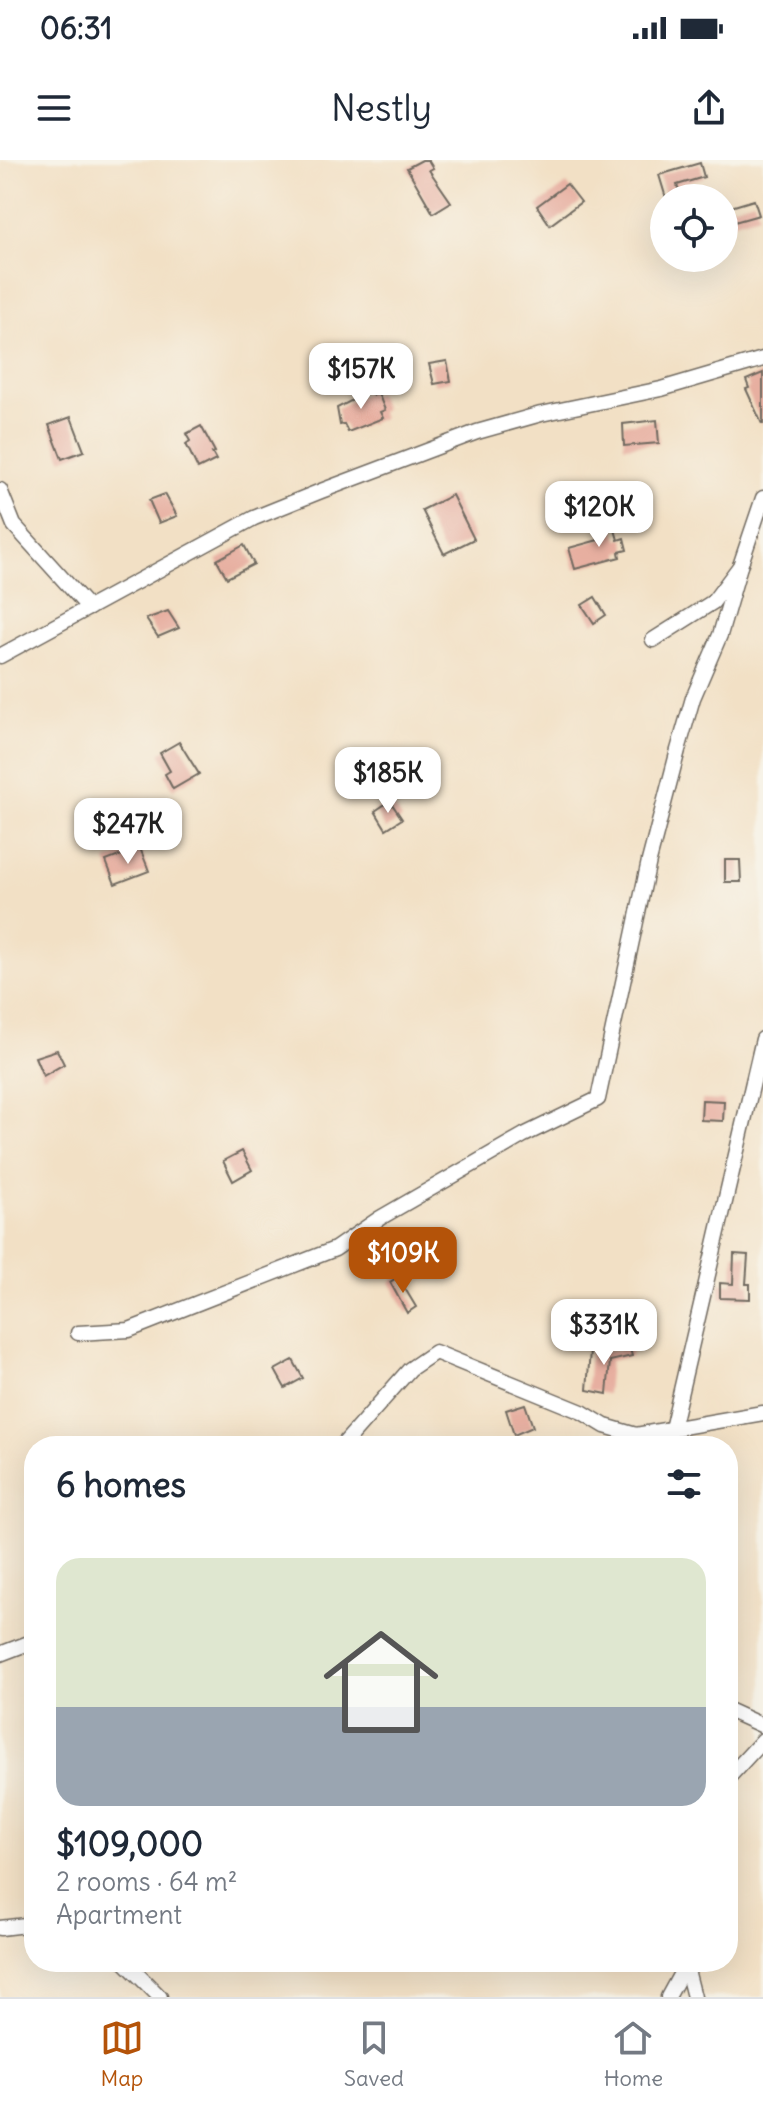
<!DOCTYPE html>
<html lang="en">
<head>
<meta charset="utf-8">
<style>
  :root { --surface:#fff; --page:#f2f2f3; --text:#1f2937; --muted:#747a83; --line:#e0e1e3; --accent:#b45309 }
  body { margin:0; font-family:Delius,sans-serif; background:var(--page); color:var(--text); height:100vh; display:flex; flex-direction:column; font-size:30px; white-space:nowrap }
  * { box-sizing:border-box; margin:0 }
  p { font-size:26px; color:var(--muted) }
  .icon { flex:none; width:44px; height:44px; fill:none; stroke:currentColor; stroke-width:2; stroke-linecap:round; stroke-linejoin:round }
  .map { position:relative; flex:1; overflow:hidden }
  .sheet { position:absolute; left:24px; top:1276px; width:714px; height:536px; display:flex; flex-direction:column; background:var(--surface); border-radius:32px; box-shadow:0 8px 32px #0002 }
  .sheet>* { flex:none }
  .buttons { position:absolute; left:650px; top:24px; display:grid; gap:16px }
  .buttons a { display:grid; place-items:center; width:88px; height:88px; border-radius:50%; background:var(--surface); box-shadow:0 8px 32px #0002; font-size:40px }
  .price { position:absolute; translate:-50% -68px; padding:0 18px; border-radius:16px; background:#fff; color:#222; font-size:26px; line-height:52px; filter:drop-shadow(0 2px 4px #0008) }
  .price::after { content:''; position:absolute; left:50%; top:48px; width:24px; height:18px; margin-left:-12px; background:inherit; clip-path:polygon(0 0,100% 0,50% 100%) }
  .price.selected { background:var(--accent); color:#fff }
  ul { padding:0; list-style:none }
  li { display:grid; align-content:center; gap:16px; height:424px; padding:0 32px }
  li span { display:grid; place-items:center; height:248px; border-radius:24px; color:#555 }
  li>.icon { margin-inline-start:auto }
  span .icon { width:144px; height:144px; fill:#fffc; stroke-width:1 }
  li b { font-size:34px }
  h2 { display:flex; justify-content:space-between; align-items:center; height:96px; padding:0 32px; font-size:34px }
  .status { display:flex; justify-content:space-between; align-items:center; height:56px; padding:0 40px; background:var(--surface); direction:ltr }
  .status svg { height:22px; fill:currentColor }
  header { display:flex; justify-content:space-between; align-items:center; height:104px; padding:0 32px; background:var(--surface); font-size:36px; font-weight:600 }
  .dock { display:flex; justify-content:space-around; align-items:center; height:112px; border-top:2px solid var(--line); background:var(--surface); font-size:22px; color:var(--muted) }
  .dock a { display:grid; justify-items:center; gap:4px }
  .dock .selected { color:var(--accent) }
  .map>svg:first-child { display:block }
  .building { fill:#e7afa0 }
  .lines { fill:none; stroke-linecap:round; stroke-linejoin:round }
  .street-casing { stroke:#716a61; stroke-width:17 }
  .street { stroke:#fff; stroke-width:14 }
</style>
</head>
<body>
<div class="status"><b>06:31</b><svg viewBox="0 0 49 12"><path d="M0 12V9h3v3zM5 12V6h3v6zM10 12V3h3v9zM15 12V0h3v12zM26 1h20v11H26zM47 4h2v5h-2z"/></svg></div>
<header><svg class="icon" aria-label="menu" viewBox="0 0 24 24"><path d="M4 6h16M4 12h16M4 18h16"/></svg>Nestly<svg class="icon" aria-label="share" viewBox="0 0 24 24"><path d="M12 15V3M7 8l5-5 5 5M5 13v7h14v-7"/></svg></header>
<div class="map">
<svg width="763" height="1837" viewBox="0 0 763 1837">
  <rect width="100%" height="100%" fill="#f7f3e8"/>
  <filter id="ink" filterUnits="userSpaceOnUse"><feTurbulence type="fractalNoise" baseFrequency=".0125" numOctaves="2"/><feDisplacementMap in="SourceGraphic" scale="16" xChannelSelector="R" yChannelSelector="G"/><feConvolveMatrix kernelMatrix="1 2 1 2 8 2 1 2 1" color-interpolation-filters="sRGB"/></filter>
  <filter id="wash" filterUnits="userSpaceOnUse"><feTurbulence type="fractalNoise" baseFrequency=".006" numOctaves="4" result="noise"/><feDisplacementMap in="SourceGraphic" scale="32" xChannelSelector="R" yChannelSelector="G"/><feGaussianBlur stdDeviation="1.8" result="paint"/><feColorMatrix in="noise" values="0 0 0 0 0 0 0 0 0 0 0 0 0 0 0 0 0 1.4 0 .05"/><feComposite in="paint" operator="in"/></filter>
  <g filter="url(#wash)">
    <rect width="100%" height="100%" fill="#f2e0c5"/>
    <g id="blocks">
      <!-- building -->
      <g class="building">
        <path d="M422,0H428L433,8L429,10L451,42L433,53L407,8Z"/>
        <path d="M700,3L704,17L677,25L681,38H666L659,15Z"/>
        <path d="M567,24L581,42L550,65L537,46Z"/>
        <path d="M754,40L759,55L724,65V49Z"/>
        <path d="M447,201L451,221L434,224L429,204Z"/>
        <path d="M763,213V264H762L746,229L749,228L746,220Z"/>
        <path d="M370,231L372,235L378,233L385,250L380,252L383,258L348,272L344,264L340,265L337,248Z"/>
        <path d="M71,257L84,291L62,299L49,265Z"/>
        <path d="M657,260L659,283L624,286L623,264Z"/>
        <path d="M201,266L215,292L212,293L216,300L198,309L186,284L190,281L186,274Z"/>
        <path d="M165,334L177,356L159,363L149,340Z"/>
        <path d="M452,335L474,379L444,394L422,350Z"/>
        <path d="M614,366L618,380L624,378L627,390L619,392L620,397L575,409L569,388L602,379L600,369Z"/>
        <path d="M244,385L254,404L227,418L217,400Z"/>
        <path d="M595,437L606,455L594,463L582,445Z"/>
        <path d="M168,451L179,468L158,477L146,459Z"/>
        <path d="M179,582L199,614L173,629L165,614L170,611L160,593Z"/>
        <path d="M390,641L402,659L386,669L375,651Z"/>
        <path d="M140,688L149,711L115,724L106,701Z"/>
        <path d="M725,700H740L741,722H725Z"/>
        <path d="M57,890L64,904L43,916L35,897Z"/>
        <path d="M702,940L724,941L723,961L701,960Z"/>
        <path d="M242,991L252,1010L233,1021L223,1001Z"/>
        <path d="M734,1094L748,1095L746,1124H750V1139L720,1138V1123L733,1124Z"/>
        <path d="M398,1117L416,1147L407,1153L390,1122Z"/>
        <path d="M628,1182L632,1196L610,1201L607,1234L587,1230L590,1191H619L618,1184Z"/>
        <path d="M293,1200L303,1218L285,1228L275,1210Z"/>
        <path d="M525,1244L533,1267L514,1275L506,1250Z"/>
      </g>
    </g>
  </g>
  <g filter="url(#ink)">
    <use href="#blocks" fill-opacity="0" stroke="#716a61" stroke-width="2"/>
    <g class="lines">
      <defs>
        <g id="street">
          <path d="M0,330L14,365L89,448"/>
          <path d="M653,480L713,442L740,406L763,338"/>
          <path d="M0,496L254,358L321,331L477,272L541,254L661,229L763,199"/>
          <path d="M78,1173L129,1170L335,1089L380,1058L524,975L598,939L649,701L678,590L693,538L720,475L740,406"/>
          <path d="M342,1286L410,1209L435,1192L582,1252L605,1266L636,1275L763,1253"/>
          <path d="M668,1286L763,879"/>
          <path d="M0,1494L34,1481"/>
          <path d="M728,1550L763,1566"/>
          <path d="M728,1618L763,1580"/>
          <path d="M0,1768L34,1764"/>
          <path d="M125,1802L160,1837"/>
          <path d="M685,1802L694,1837"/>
          <path d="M668,1837L686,1804"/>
        </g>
      </defs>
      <!-- street casing -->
      <use href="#street" class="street-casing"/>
      <!-- street -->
      <use href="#street" class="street"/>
    </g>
  </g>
</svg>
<div class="buttons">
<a><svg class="icon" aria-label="locate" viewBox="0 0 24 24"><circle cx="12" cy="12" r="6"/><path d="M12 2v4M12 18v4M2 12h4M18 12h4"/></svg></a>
</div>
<b class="price" style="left:361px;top:251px">$157K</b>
<b class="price" style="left:599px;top:389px">$120K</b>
<b class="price" style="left:388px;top:655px">$185K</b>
<b class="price" style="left:128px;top:706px">$247K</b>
<b class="price selected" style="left:403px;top:1135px">$109K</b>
<b class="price" style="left:604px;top:1207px">$331K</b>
<section class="sheet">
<h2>6 homes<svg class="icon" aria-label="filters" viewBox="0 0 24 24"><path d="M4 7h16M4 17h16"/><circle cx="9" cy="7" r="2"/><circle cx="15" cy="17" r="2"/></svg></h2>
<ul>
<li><span style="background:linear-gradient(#dfe7d0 60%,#9aa5b1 0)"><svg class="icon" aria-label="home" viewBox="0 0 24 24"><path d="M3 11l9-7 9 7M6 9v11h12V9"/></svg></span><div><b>$109,000</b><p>2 rooms · 64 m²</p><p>Apartment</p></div></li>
</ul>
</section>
</div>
<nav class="dock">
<a class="selected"><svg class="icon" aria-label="map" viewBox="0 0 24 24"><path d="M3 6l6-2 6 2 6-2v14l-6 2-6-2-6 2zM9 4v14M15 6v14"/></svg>Map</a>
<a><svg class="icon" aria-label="saved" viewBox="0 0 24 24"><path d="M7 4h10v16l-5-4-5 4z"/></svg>Saved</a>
<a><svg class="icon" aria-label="home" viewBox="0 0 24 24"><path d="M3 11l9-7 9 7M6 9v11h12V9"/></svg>Home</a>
</nav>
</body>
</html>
